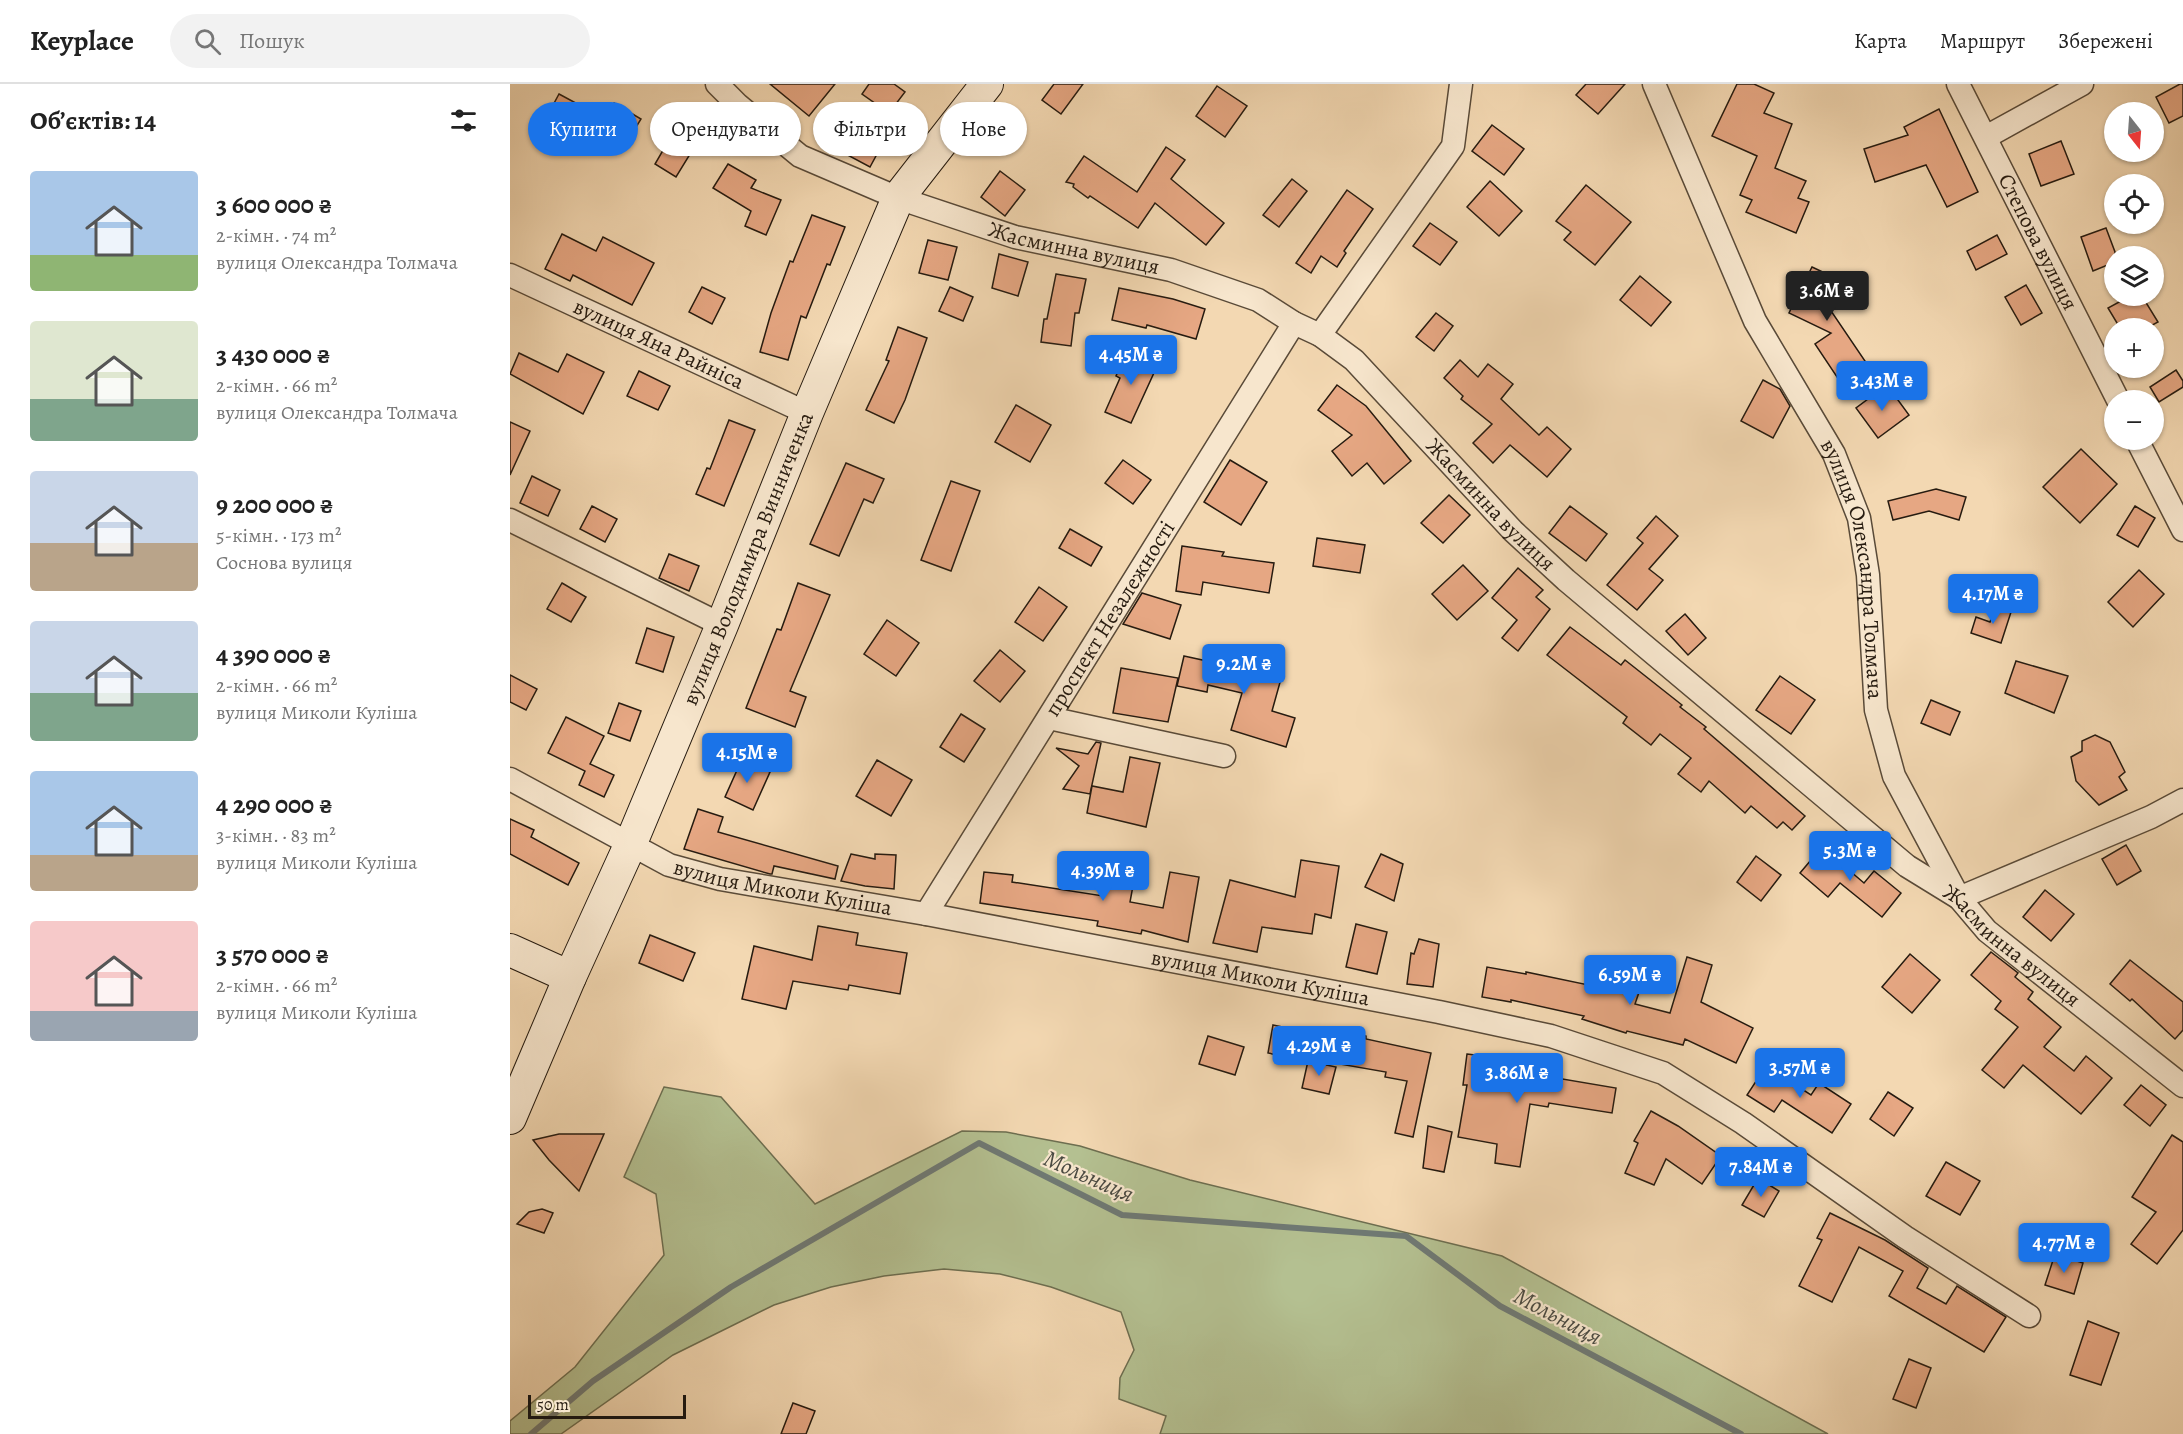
<!DOCTYPE html>
<html lang="uk">
<head>
<meta charset="utf-8">
<style>
  :root { --surface:#fff; --page:#f2f2f2; --text:#222; --muted:#767676; --line:#e0e0e0; --accent:#1a73e8 }
  body { margin:0; font-family:Alegreya,serif; background:var(--page); color:var(--text); height:100vh; display:flex; flex-direction:column; font-size:22px; white-space:nowrap }
  * { box-sizing:border-box; margin:0 }
  p { font-size:20px; color:var(--muted) }
  .icon { flex:none; width:33px; height:33px; fill:none; stroke:currentColor; stroke-width:2; stroke-linecap:round; stroke-linejoin:round }
  .map { position:relative; flex:1; overflow:hidden }
  .drawer { display:flex; flex-direction:column; background:var(--surface); width:510px }
  .drawer>* { flex:none }
  .top-card { position:absolute; left:18px; top:18px; width:570px; height:54px; display:flex; gap:12px }
  .needle { width:39px; rotate:163deg }
  .controls { position:absolute; left:1594px; top:18px; display:grid; gap:12px }
  .controls a { display:grid; place-items:center; width:60px; height:60px; border-radius:50%; background:var(--surface); box-shadow:0 2px 4px #0004; font-size:30px }
  .scale { position:absolute; left:18px; bottom:15px; width:158px; box-sizing:border-box; padding-left:6px; border:3px solid #261b10; border-top:0; font-size:16px; line-height:21px; white-space:nowrap; color:#261b10; -webkit-text-stroke:4px #f7e6cd; paint-order:stroke }
  .price { position:absolute; translate:-50% -51px; padding:0 14px; border-radius:6px; background:var(--accent); color:#fff; font-size:20px; line-height:39px; filter:drop-shadow(0 2px 3px #0008) }
  .price::after { content:''; position:absolute; left:50%; top:36px; width:18px; height:14px; margin-left:-9px; background:inherit; clip-path:polygon(0 0,100% 0,50% 100%) }
  .price.active { background:#222; color:#fff }
  ul { padding:0; list-style:none }
  li { display:flex; align-items:center; gap:18px; height:150px; padding:0 30px }
  li span { display:grid; place-items:center; flex:none; width:168px; height:120px; border-radius:6px; color:#555 }
  li>.icon { margin-inline-start:auto }
  span .icon { width:72px; height:72px; fill:#fffc; stroke-width:1 }
  li b { font-size:26px }
  h2 { display:flex; justify-content:space-between; align-items:center; height:72px; padding:0 30px; font-size:26px }
  .pill { padding:0 21px; border-radius:27px; background:var(--surface); box-shadow:0 2px 4px #0004; font-size:21px; line-height:54px }
  .pill.active { background:var(--accent); color:#fff }
  header { display:flex; align-items:center; gap:36px; box-sizing:border-box; height:84px; padding:0 30px; background:var(--surface); border-bottom:2px solid var(--line) }
  header strong { font-size:28px }
  nav { display:flex; gap:33px; margin-inline-start:auto; font-size:21px }
  .search { width:420px; height:54px; background:var(--page); display:flex; align-items:center; gap:15px; box-sizing:border-box; padding:0 21px; border-radius:33px; color:var(--muted); font-size:22px }
  main { display:flex; flex:1; min-height:0 }
  .map>svg:first-child { display:block }
  .green { fill:#b4c091; stroke:#6d6e50; stroke-width:1.5 }
  .lines { fill:none; stroke-linecap:round; stroke-linejoin:round }
  .stream { stroke:#6f7974; stroke-width:6 }
  .building { fill:#e6a783; stroke:#261b10; stroke-width:1.5 }
  .street-casing { stroke:#594a38; stroke-width:25 }
  .secondary-casing { stroke:#261b10; stroke-width:34 }
  .street { stroke:#f7e6cd; stroke-width:22 }
  .secondary { stroke:#f7e6cd; stroke-width:32 }
  .labels { text-anchor:middle; dominant-baseline:central; stroke-width:4.5; stroke-linejoin:round; paint-order:stroke }
  .street-label { font-size:22px; fill:#261b10; stroke:#f7e6cd }
  .water-label { font-size:24px; font-style:italic; fill:#4a4a42; stroke:#f7e6cd }
</style>
</head>
<body>
<header>
<strong>Keyplace</strong>
<div class="search"><svg class="icon" aria-label="search" viewBox="0 0 24 24"><circle cx="10" cy="10" r="6"/><path d="M15 15l6 6"/></svg>Пошук</div>
<nav><a>Карта</a><a>Маршрут</a><a>Збережені</a></nav>
</header>
<main>
<section class="drawer">
<h2>Об’єктів: 14<svg class="icon" aria-label="filters" viewBox="0 0 24 24"><path d="M4 7h16M4 17h16"/><circle cx="9" cy="7" r="2"/><circle cx="15" cy="17" r="2"/></svg></h2>
<ul>
<li><span style="background:linear-gradient(#a9c7e8 70%,#8fb573 0)"><svg class="icon" aria-label="home" viewBox="0 0 24 24"><path d="M3 11l9-7 9 7M6 9v11h12V9"/></svg></span><div><b>3 600 000 ₴</b><p>2-кімн. · 74 m²</p><p>вулиця Олександра Толмача</p></div></li>
<li><span style="background:linear-gradient(#dfe7d0 65%,#7fa58c 0)"><svg class="icon" aria-label="home" viewBox="0 0 24 24"><path d="M3 11l9-7 9 7M6 9v11h12V9"/></svg></span><div><b>3 430 000 ₴</b><p>2-кімн. · 66 m²</p><p>вулиця Олександра Толмача</p></div></li>
<li><span style="background:linear-gradient(#c9d6e8 60%,#b9a48a 0)"><svg class="icon" aria-label="home" viewBox="0 0 24 24"><path d="M3 11l9-7 9 7M6 9v11h12V9"/></svg></span><div><b>9 200 000 ₴</b><p>5-кімн. · 173 m²</p><p>Соснова вулиця</p></div></li>
<li><span style="background:linear-gradient(#c9d6e8 60%,#7fa58c 0)"><svg class="icon" aria-label="home" viewBox="0 0 24 24"><path d="M3 11l9-7 9 7M6 9v11h12V9"/></svg></span><div><b>4 390 000 ₴</b><p>2-кімн. · 66 m²</p><p>вулиця Миколи Куліша</p></div></li>
<li><span style="background:linear-gradient(#a9c7e8 70%,#b9a48a 0)"><svg class="icon" aria-label="home" viewBox="0 0 24 24"><path d="M3 11l9-7 9 7M6 9v11h12V9"/></svg></span><div><b>4 290 000 ₴</b><p>3-кімн. · 83 m²</p><p>вулиця Миколи Куліша</p></div></li>
<li><span style="background:linear-gradient(#f6c9c9 75%,#9aa5b1 0)"><svg class="icon" aria-label="home" viewBox="0 0 24 24"><path d="M3 11l9-7 9 7M6 9v11h12V9"/></svg></span><div><b>3 570 000 ₴</b><p>2-кімн. · 66 m²</p><p>вулиця Миколи Куліша</p></div></li>
</ul>
</section>
<div class="map">
<svg width="1673" height="1350" viewBox="0 0 1673 1350">
  <rect width="100%" height="100%" fill="#f3d8b2"/>
  <filter id="stains"><feTurbulence type="fractalNoise" baseFrequency=".00333" numOctaves="4"/><feColorMatrix values="0 0 0 0 .2 0 0 0 0 .09 0 0 0 0 .02 0 0 0 .5 -.17"/></filter>
  <radialGradient id="worn" r=".72"><stop offset=".6" stop-color="#630" stop-opacity="0"/><stop offset="1" stop-color="#630" stop-opacity=".3"/></radialGradient>
  <!-- green -->
  <path class="green" d="M154,1003L211,1013L305,1120L452,1047L496,1048L570,1062L680,1096L992,1172L1318,1350H650L656,1332L609,1315L610,1294L624,1266L611,1228L541,1203L490,1190L434,1185L374,1192L321,1203L264,1221L163,1271L51,1350H0V1337L65,1283L154,1171L146,1110L114,1093Z"/>
  <g class="lines">
    <!-- stream -->
    <path class="stream" d="M21,1350L83,1297L221,1203L469,1059L612,1131L896,1152L990,1222L1231,1350"/>
  </g>
  <!-- building -->
  <g class="building">
    <path d="M260,0H325L299,32Z"/>
    <path d="M359,0H384L395,8L379,29L352,10Z"/>
    <path d="M544,0H573L551,30L532,16Z"/>
    <path d="M1076,0H1115L1088,30L1066,11Z"/>
    <path d="M1227,0H1244L1264,9L1254,29L1282,40L1265,84L1296,97L1288,114L1299,118L1286,149L1236,128L1242,116L1230,111L1247,72L1202,52Z"/>
    <path d="M1670,0H1673V32L1659,39L1646,13Z"/>
    <path d="M707,2L737,22L715,53L686,32Z"/>
    <path d="M49,10L77,25L62,53L34,38Z"/>
    <path d="M104,19L131,35L120,53L93,38Z"/>
    <path d="M1429,25L1468,108L1437,123L1416,81L1365,98L1354,65L1398,51L1394,43Z"/>
    <path d="M344,41L374,57L360,83L330,67Z"/>
    <path d="M982,41L1014,65L994,91L962,67Z"/>
    <path d="M163,49L185,62L166,93L145,80Z"/>
    <path d="M1551,57L1564,90L1531,102L1519,70Z"/>
    <path d="M656,63L675,76L661,95L714,139L696,161L645,119L628,144L580,112L578,114L563,103L564,100L556,98L574,72L627,108Z"/>
    <path d="M218,80L246,96L241,104L271,116L256,151L235,142L241,127L203,104Z"/>
    <path d="M490,87L515,106L495,132L471,113Z"/>
    <path d="M782,95L797,107L769,143L753,131Z"/>
    <path d="M980,97L1012,127L989,152L957,123Z"/>
    <path d="M1076,101L1121,138L1085,181L1054,156L1061,148L1046,137Z"/>
    <path d="M837,106L863,125L834,167L836,169L827,183L811,172L801,189L786,179Z"/>
    <path d="M302,131L335,143L320,181L317,180L296,234L291,232L278,276L250,268L261,229L280,177L283,178Z"/>
    <path d="M920,139L947,158L930,181L903,162Z"/>
    <path d="M1596,144L1605,168V178L1583,187L1571,153Z"/>
    <path d="M52,150L86,167L93,153L144,179L122,221L63,191L60,197L35,185Z"/>
    <path d="M1487,151L1497,170L1466,186L1457,167Z"/>
    <path d="M418,156L447,163L438,196L409,189Z"/>
    <path d="M489,170L518,178L508,212L482,204Z"/>
    <path d="M1302,183L1332,197L1319,224L1355,277L1329,296L1305,260L1321,249L1279,229Z"/>
    <path d="M546,190L576,195L569,229H565L561,262L531,258L534,235H537Z"/>
    <path d="M1130,192L1161,218L1141,242L1110,216Z"/>
    <path d="M1516,201L1532,229L1511,241L1495,213Z"/>
    <path d="M192,203L215,214L202,240L179,228Z"/>
    <path d="M440,203L463,213L453,237L429,227Z"/>
    <path d="M609,204L663,215L695,225L686,255L637,241L636,244L602,236Z"/>
    <path d="M1620,212H1632L1648,238L1637,244H1610L1598,224Z"/>
    <path d="M926,229L943,242L924,267L906,253Z"/>
    <path d="M388,243L417,254L395,316L384,339L356,326L379,277L376,276Z"/>
    <path d="M618,265L648,280L621,339L595,328L610,294L606,292Z"/>
    <path d="M9,269L48,288L57,270L94,288L73,330L0,290Z"/>
    <path d="M950,276L968,293L978,280L1003,300L991,315L1029,351L1037,343L1061,365L1037,393L1000,361L983,379L963,359L982,340L951,315L953,312L934,294Z"/>
    <path d="M1666,286L1673,297V303L1649,318L1640,303Z"/>
    <path d="M129,287L160,302L148,326L117,312Z"/>
    <path d="M1253,296L1270,305L1280,322L1263,354L1231,337Z"/>
    <path d="M827,301L856,322L901,377L874,400L857,379L842,392L822,367L842,351L808,326Z"/>
    <path d="M1377,301L1399,331L1368,354L1346,324Z"/>
    <path d="M506,321L541,341L520,378L485,358Z"/>
    <path d="M219,336L245,346L214,422L186,410L197,384L200,385Z"/>
    <path d="M0,338L20,347L0,391Z"/>
    <path d="M1571,365L1607,400L1570,439L1533,403Z"/>
    <path d="M613,376L641,396L623,420L595,399Z"/>
    <path d="M720,376L757,398L731,441L694,418Z"/>
    <path d="M336,379L374,395L363,419L354,415L329,472L300,460Z"/>
    <path d="M22,392L50,406L38,432L10,419Z"/>
    <path d="M441,397L470,407L441,487L411,476Z"/>
    <path d="M1426,405L1456,413L1449,436L1419,427L1383,436L1378,417Z"/>
    <path d="M939,411L960,431L933,459L911,439Z"/>
    <path d="M82,422L107,435L95,458L70,445Z"/>
    <path d="M1060,422L1097,450L1076,477L1039,449Z"/>
    <path d="M1625,422L1645,434L1628,463L1607,451Z"/>
    <path d="M1146,432L1168,452L1139,485L1153,496L1127,526L1097,501L1133,459L1127,454Z"/>
    <path d="M560,445L592,463L581,482L549,464Z"/>
    <path d="M807,454L855,461L850,489L803,482Z"/>
    <path d="M672,462L714,468L712,472L764,479L759,509L693,498L691,511L666,507Z"/>
    <path d="M159,470L189,482L179,507L149,494Z"/>
    <path d="M953,481L978,507L947,536L922,510Z"/>
    <path d="M1008,484L1033,506L1026,513L1040,525L1008,567L992,554L1007,536L982,514Z"/>
    <path d="M1629,486L1654,510L1623,543L1598,518Z"/>
    <path d="M52,499L76,513L61,538L37,525Z"/>
    <path d="M288,499L320,511L280,607L296,613L285,643L236,624L267,545L271,546Z"/>
    <path d="M529,503L557,523L533,557L505,538Z"/>
    <path d="M632,509L671,521L660,555L613,540Z"/>
    <path d="M1486,520L1502,525L1491,559L1461,549L1466,533L1480,538Z"/>
    <path d="M1175,530L1196,554L1178,571L1156,547Z"/>
    <path d="M377,536L409,559L386,592L354,570Z"/>
    <path d="M1060,543L1111,581L1115,576L1172,621L1170,623L1196,643L1194,645L1295,732L1282,746L1273,738L1267,744L1241,722L1235,729L1199,697L1191,708L1168,690L1181,674L1150,650L1141,661L1113,639L1117,633L1037,571Z"/>
    <path d="M137,544L164,553L153,588L126,579Z"/>
    <path d="M490,566L515,587L490,618L464,597Z"/>
    <path d="M674,572L734,585L737,573L774,584L762,627L785,634L776,663L721,646L732,609L698,601L697,608L667,602Z"/>
    <path d="M1506,577L1558,592L1544,629L1495,609Z"/>
    <path d="M611,584L668,594L658,638L603,629Z"/>
    <path d="M0,591L27,605L16,626L0,618Z"/>
    <path d="M1270,592L1305,616L1281,650L1246,626Z"/>
    <path d="M1421,616L1450,628L1440,651L1411,639Z"/>
    <path d="M109,619L131,627L120,657L98,649Z"/>
    <path d="M451,630L475,645L454,678L430,663Z"/>
    <path d="M56,633L94,652L80,680L104,691L94,713L69,701L75,687L38,669Z"/>
    <path d="M1585,651L1600,658L1615,688L1609,693L1617,706L1589,721L1566,697L1561,673L1572,667V657Z"/>
    <path d="M586,658L591,659L580,710L553,705L569,682L546,664L578,670Z"/>
    <path d="M620,673L650,679L636,743L577,729L582,702L613,708Z"/>
    <path d="M232,675L260,688L243,726L215,713Z"/>
    <path d="M367,676L402,696L381,732L346,712Z"/>
    <path d="M188,725L213,733L208,748L328,782L325,795L264,782L262,790H260L174,765Z"/>
    <path d="M0,735L24,746L21,753L69,779L58,801L0,770Z"/>
    <path d="M1616,761L1631,787L1607,801L1592,775Z"/>
    <path d="M1312,763L1354,799L1364,787L1391,809L1372,833L1330,799L1318,813L1290,789Z"/>
    <path d="M341,770L365,775V770L386,771L384,805L355,802L331,797Z"/>
    <path d="M871,770L893,780L884,817L855,803Z"/>
    <path d="M1246,772L1271,791L1251,817L1227,798Z"/>
    <path d="M600,775L627,780L620,818L653,824L660,788L689,793L678,858L632,846L631,850L587,842L588,837L470,819L474,788L503,791L502,798L593,812Z"/>
    <path d="M791,776L829,782L821,834L805,830L802,850L752,843L747,868L703,859L720,796L785,813Z"/>
    <path d="M1535,806L1564,830L1541,857L1513,833Z"/>
    <path d="M846,840L877,848L867,890L836,883Z"/>
    <path d="M308,842L348,849L346,861L397,869L390,910L339,901L338,906L283,897L276,925L232,915L244,862L302,876Z"/>
    <path d="M140,851L185,869L173,897L129,879Z"/>
    <path d="M909,855L929,860L923,903L897,900L901,869L904,870Z"/>
    <path d="M1481,868L1508,889L1505,893L1523,908L1518,915L1551,943L1534,963L1564,987L1576,972L1602,994L1571,1030L1513,981L1494,1004L1472,986L1508,943L1485,925L1491,917L1461,891Z"/>
    <path d="M1400,870L1430,896L1402,929L1372,903Z"/>
    <path d="M1177,873L1202,881L1191,918L1243,944L1226,979L1175,955L1173,961L1117,947L1116,949L1072,935L1074,932L1001,916V918L972,913L977,883L1016,890V888L1083,902L1085,896L1105,902L1111,884L1135,891L1125,920L1160,929Z"/>
    <path d="M1620,876L1673,918V946L1665,955L1622,915L1620,917L1600,900Z"/>
    <path d="M763,941L792,947L786,975L758,969Z"/>
    <path d="M824,946L856,952V955L921,969L903,1053L885,1049L897,997L875,993L876,988L818,978Z"/>
    <path d="M698,952L734,963L725,991L689,980Z"/>
    <path d="M957,970L988,974L987,984L1106,1004L1102,1029L1039,1019L1038,1023L1020,1020L1010,1083L985,1079L987,1060L948,1053L957,1001H953Z"/>
    <path d="M798,977L826,983L819,1010L792,1004Z"/>
    <path d="M1256,982L1301,1011L1309,999L1341,1020L1322,1049L1272,1016L1264,1028L1237,1011Z"/>
    <path d="M1631,1001L1656,1021L1640,1042L1614,1021Z"/>
    <path d="M1378,1008L1403,1024L1384,1052L1360,1035Z"/>
    <path d="M1141,1027L1168,1042L1211,1072L1192,1100L1156,1075L1144,1101L1115,1089L1128,1059L1124,1057Z"/>
    <path d="M918,1042L942,1048L934,1088L913,1084Z"/>
    <path d="M49,1050H94L69,1107L39,1076L23,1056Z"/>
    <path d="M1662,1051L1673,1058V1146L1647,1180L1621,1160L1646,1128L1622,1113Z"/>
    <path d="M1436,1078L1470,1097L1450,1131L1416,1112Z"/>
    <path d="M1248,1094L1269,1107L1254,1133L1232,1121Z"/>
    <path d="M32,1125L43,1129L34,1149L7,1140L19,1128Z"/>
    <path d="M1320,1129L1375,1156L1418,1184L1407,1204L1436,1220L1447,1202L1496,1233L1474,1268L1379,1212L1393,1187L1349,1163L1322,1218L1289,1202L1312,1156L1307,1154Z"/>
    <path d="M1545,1170L1573,1179L1564,1210L1535,1201Z"/>
    <path d="M1578,1237L1609,1249L1591,1301L1560,1291Z"/>
    <path d="M1399,1275L1421,1284L1406,1324L1383,1315Z"/>
    <path d="M283,1319L305,1327L296,1350H271Z"/>
  </g>
  <g class="lines">
    <defs>
      <g id="street">
        <path id="s1" d="M207,0L228,21L290,72L388,114L505,153L661,186L748,216L784,239L810,251L844,276L1003,447L1056,496L1397,782L1449,814L1477,847L1673,1002"/>
        <path id="s2" d="M1144,0L1245,237L1324,370L1349,434L1358,491L1366,626L1384,692L1449,814L1641,733L1673,716"/>
        <path id="s3" d="M1448,0L1608,316"/>
        <path d="M1476,53L1572,0"/>
        <path id="s4" d="M0,191L297,329"/>
        <path d="M810,251L943,62L951,0"/>
        <path d="M1627,356L1673,446"/>
        <path d="M0,436L212,541"/>
        <path d="M539,634L714,672"/>
        <path id="s5" d="M0,695L159,781L210,795L416,830L929,928L1041,952L1153,989L1233,1039L1395,1153L1519,1232"/>
        <path id="s6" d="M416,830L784,239"/>
      </g>
      <g id="secondary">
        <path d="M0,866L60,893"/>
        <path id="s7" d="M0,1034L60,893L121,759L212,541L297,329L388,114L477,0"/>
      </g>
    </defs>
    <!-- street casing -->
    <use href="#street" class="street-casing"/>
    <!-- secondary casing -->
    <use href="#secondary" class="secondary-casing"/>
    <!-- street -->
    <use href="#street" class="street"/>
    <!-- secondary -->
    <use href="#secondary" class="secondary"/>
  </g>
  <g class="labels">
    <!-- street labels -->
    <g class="street-label">
      <text stroke="none"><textPath href="#s3" startOffset="177">Степова вулиця</textPath></text>
      <text stroke="none"><textPath href="#s1" startOffset="400">Жасминна вулиця</textPath></text>
      <text stroke="none"><textPath href="#s4" startOffset="164">вулиця Яна Райніса</textPath></text>
      <text stroke="none"><textPath href="#s1" startOffset="904">Жасминна вулиця</textPath></text>
      <text stroke="none"><textPath href="#s7" startOffset="608">вулиця Володимира Винниченка</textPath></text>
      <text stroke="none"><textPath href="#s2" startOffset="530">вулиця Олександра Толмача</textPath></text>
      <text stroke="none"><textPath href="#s6" startOffset="348">проспект Незалежності</textPath></text>
      <text stroke="none"><textPath href="#s5" startOffset="297">вулиця Миколи Куліша</textPath></text>
      <text stroke="none"><textPath href="#s1" startOffset="1588">Жасминна вулиця</textPath></text>
      <text stroke="none"><textPath href="#s5" startOffset="783">вулиця Миколи Куліша</textPath></text>
    </g>
    <!-- water labels -->
    <g class="water-label">
      <text transform="translate(579 1092) rotate(24)">Мольниця</text>
      <text transform="translate(1048 1232) rotate(28)">Мольниця</text>
    </g>
  </g>
  <rect width="100%" height="100%" filter="url(#stains)"/>
  <rect width="100%" height="100%" fill="url(#worn)"/>
</svg>
<div class="controls">
<a><svg class="needle" viewBox="-14 -14 28 28"><path d="M0-13l5 13h-10z" fill="#e53935"/><path d="M0 13l5-13h-10z" fill="#767676"/></svg></a>
<a><svg class="icon" aria-label="locate" viewBox="0 0 24 24"><circle cx="12" cy="12" r="6"/><path d="M12 2v4M12 18v4M2 12h4M18 12h4"/></svg></a>
<a><svg class="icon" aria-label="layers" viewBox="0 0 24 24"><path d="M12 4l9 5-9 5-9-5zM3 14l9 5 9-5"/></svg></a>
<a>+</a>
<a>−</a>
</div>
<div class="scale">50 m</div>
<b class="price active" style="left:1317px;top:238px">3.6M ₴</b>
<b class="price" style="left:621px;top:302px">4.45M ₴</b>
<b class="price" style="left:1372px;top:328px">3.43M ₴</b>
<b class="price" style="left:1483px;top:541px">4.17M ₴</b>
<b class="price" style="left:734px;top:611px">9.2M ₴</b>
<b class="price" style="left:237px;top:700px">4.15M ₴</b>
<b class="price" style="left:1340px;top:798px">5.3M ₴</b>
<b class="price" style="left:593px;top:818px">4.39M ₴</b>
<b class="price" style="left:1120px;top:922px">6.59M ₴</b>
<b class="price" style="left:809px;top:993px">4.29M ₴</b>
<b class="price" style="left:1290px;top:1015px">3.57M ₴</b>
<b class="price" style="left:1007px;top:1020px">3.86M ₴</b>
<b class="price" style="left:1251px;top:1114px">7.84M ₴</b>
<b class="price" style="left:1554px;top:1190px">4.77M ₴</b>
<div class="top-card">
<a class="pill active">Купити</a>
<a class="pill">Орендувати</a>
<a class="pill">Фільтри</a>
<a class="pill">Нове</a>
</div>
</div>
</main>
</body>
</html>
